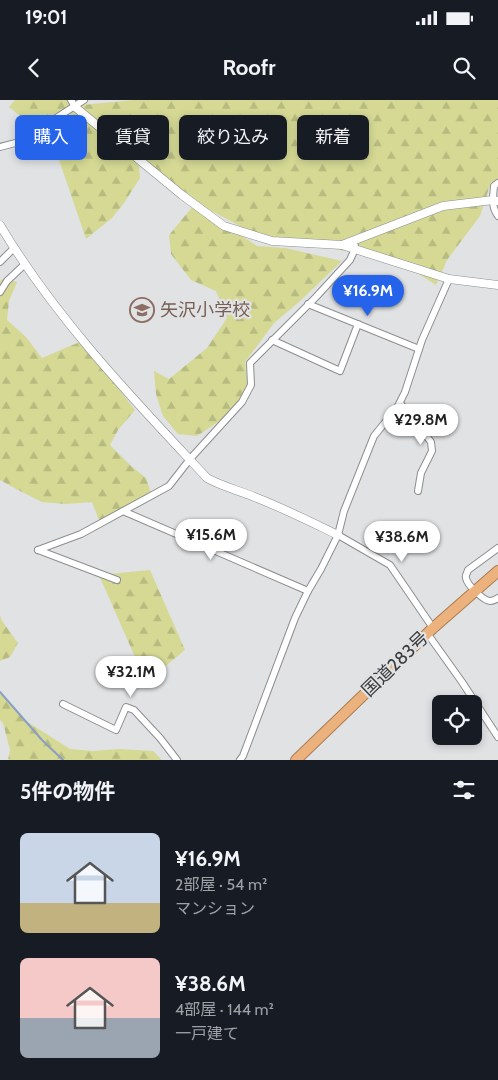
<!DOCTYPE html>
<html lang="ja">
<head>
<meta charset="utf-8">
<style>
  :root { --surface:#171b24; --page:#242831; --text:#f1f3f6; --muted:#9ea1a6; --accent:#2563eb }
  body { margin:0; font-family:Cabin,"Noto Sans JP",sans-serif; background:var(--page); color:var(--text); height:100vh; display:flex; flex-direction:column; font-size:19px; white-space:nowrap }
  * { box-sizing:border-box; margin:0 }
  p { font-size:16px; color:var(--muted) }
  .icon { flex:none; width:28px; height:28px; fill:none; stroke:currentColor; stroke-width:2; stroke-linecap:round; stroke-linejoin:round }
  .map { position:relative; height:660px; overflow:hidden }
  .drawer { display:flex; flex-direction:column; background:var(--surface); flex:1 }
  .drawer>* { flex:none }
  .top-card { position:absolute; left:15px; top:15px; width:469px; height:45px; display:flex; gap:10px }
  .buttons { position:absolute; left:432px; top:595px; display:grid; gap:10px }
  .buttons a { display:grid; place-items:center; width:50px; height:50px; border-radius:8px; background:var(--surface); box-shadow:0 2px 8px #0003; font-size:25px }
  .price { position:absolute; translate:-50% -42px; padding:0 11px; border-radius:18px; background:#fff; color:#222; font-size:16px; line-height:32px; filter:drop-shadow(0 1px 2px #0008) }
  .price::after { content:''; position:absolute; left:50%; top:30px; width:15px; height:11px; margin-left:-8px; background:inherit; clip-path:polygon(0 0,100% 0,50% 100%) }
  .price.on { background:var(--accent); color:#fff }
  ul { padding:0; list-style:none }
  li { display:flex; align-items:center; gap:15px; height:125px; padding:0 20px }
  li span { display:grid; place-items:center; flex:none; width:140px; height:100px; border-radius:8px; color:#555 }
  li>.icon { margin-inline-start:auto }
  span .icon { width:60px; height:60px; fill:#fffc; stroke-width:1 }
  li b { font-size:21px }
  h2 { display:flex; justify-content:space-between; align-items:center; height:60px; padding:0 20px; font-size:21px }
  .tag { padding:0 18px; border-radius:8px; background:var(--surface); box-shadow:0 2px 8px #0003; font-size:18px; line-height:45px }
  .tag.on { background:var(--accent); color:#fff }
  .status { display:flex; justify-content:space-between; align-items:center; height:35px; padding:0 25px; background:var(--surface); direction:ltr }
  .status svg { height:14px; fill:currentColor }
  header { display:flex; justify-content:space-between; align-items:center; height:65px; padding:0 20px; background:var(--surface); font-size:22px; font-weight:800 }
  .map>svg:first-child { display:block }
  .forest { fill:url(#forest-firs) }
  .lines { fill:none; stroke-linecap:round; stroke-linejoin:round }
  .stream { stroke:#889ec4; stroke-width:2 }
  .minor-casing { stroke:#8c8e90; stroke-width:8 }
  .tertiary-casing { stroke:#8c8e90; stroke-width:9 }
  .trunk-casing { stroke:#ab7c52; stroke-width:12 }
  .minor { stroke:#fff; stroke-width:6 }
  .tertiary { stroke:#fff; stroke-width:8 }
  .trunk { stroke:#ecb27e; stroke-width:10 }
  .labels { text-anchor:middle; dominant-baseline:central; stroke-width:4.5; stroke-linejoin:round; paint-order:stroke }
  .education-label { font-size:18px; fill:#785e54; stroke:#e0e2e4; text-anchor:start }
  .street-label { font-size:18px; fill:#3b3c3d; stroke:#e0e2e4 }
</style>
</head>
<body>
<div class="status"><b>19:01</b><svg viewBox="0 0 49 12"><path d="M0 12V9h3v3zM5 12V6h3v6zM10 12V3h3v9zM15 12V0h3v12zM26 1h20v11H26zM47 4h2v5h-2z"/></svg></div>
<header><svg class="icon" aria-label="back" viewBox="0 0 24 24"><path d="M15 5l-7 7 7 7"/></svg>Roofr<svg class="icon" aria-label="search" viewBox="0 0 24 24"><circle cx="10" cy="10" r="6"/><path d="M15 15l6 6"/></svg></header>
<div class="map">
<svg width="498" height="660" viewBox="0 0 498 660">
  <defs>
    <pattern id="forest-firs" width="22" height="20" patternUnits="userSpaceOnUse" patternTransform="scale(1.25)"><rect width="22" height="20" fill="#d5d994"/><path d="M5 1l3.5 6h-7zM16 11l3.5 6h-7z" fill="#b8bb80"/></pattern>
  </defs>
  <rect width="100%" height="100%" fill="#e0e2e4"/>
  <!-- forest -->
  <g class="forest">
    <path d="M15,0H74L83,5L133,0H498V81L491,82L480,116L447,160L436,185L397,160L345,151L251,132L208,109L138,56L140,78L124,103L112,118L86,139L54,45L31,37L30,28L19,15L9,7Z"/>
    <path d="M194,105L257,146L285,148L342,161L299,202L274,223L245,262L248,290L245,304L197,336L178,334L163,316L156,294L154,271L169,279L207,248L227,218L216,191L191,180L171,154L169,135Z"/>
    <path d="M3,179L17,182L9,201L7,220L26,237L42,258L82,241L135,310L118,330L110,345L131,366L146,378L152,396L99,420L92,402L65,404L42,402L18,390L0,380V181Z"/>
    <path d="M150,470L185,550L146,582L99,475Z"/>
    <path d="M0,515L2,521L18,543L10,557L0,561Z"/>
    <path d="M0,592L26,621L70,649L93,651L120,649L153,651L162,660H8L10,650L3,623L0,620Z"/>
  </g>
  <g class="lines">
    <!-- stream -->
    <path class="stream" d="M0,592L42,640L63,660"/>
    <defs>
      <g id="minor">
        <path d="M71,0L75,7"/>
        <path d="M0,47L19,42L84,0"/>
        <path d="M498,83L494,86C493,98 491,106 498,116"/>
        <path d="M0,162L14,148"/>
        <path d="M0,192L7,181L25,164"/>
        <path d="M308,204L419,249"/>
        <path d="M272,240L340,271L358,224"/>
        <path d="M400,303L431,342L432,351L421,373L418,391"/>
        <path d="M123,411L308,491"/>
        <path d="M338,435L390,465L433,528"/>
        <path d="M498,448L468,470C467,474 465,475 466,478C467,485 484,501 490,501C494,501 495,500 498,498"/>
        <path d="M38,450L81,434L169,386L190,359L242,302L251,285L250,263L316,197L350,160L355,149V146"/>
        <path d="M38,450L117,480"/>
        <path d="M427,533L462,582L498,637"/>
        <path d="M63,604L116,630L126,607L134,610L160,638L177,660"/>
        <path d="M240,660L243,656L295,518L308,491L321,469L338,435L344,411L374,336L397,308L405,292L422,240L449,179"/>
      </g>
      <g id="tertiary">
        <path d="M75,7L182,95L224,126L272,141L342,145L443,106L493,100L498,101"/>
        <path d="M0,125C56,219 133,299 207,378C223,387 241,391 257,398C285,409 311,422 338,435"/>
        <path d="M342,145L449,179L498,185"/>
      </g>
      <path id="trunk" d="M296,660L433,528L498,471"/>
    </defs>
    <!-- minor casing -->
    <use href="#minor" class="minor-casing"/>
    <!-- tertiary casing -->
    <use href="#tertiary" class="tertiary-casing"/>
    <!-- trunk casing -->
    <use href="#trunk" class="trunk-casing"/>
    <!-- minor -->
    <use href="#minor" class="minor"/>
    <!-- tertiary -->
    <use href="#tertiary" class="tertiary"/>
    <!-- trunk -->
    <use href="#trunk" class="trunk"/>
  </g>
  <!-- icons -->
  <defs>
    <symbol id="school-ring" viewBox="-11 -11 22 22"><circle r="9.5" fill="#e0e2e4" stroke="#8d6e63" stroke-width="1.5"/><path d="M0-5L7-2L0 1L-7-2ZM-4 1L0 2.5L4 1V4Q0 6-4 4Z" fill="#8d6e63"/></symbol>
  </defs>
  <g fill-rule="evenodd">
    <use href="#school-ring" x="128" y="196" width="28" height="28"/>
  </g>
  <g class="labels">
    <!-- education labels -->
    <g class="education-label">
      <text x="160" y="210">矢沢小学校</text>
    </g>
    <!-- street labels -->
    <g class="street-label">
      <text transform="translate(395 564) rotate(-44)">国道283号</text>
    </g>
  </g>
</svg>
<div class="buttons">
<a><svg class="icon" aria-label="locate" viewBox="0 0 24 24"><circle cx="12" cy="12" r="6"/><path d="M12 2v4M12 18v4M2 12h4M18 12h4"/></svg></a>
</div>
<b class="price on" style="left:368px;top:217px">¥16.9M</b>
<b class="price" style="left:421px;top:346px">¥29.8M</b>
<b class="price" style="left:211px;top:461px">¥15.6M</b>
<b class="price" style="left:402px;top:463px">¥38.6M</b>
<b class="price" style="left:131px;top:598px">¥32.1M</b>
<div class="top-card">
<a class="tag on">購入</a>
<a class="tag">賃貸</a>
<a class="tag">絞り込み</a>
<a class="tag">新着</a>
</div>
</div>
<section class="drawer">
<h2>5件の物件<svg class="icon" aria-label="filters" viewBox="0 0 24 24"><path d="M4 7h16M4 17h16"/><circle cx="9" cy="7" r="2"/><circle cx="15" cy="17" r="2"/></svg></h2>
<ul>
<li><span style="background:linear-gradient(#c9d6e8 70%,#c2b280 0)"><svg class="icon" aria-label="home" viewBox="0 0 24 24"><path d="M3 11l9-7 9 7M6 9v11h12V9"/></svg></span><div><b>¥16.9M</b><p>2部屋 · 54 m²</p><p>マンション</p></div></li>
<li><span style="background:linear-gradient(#f6c9c9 60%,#9aa5b1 0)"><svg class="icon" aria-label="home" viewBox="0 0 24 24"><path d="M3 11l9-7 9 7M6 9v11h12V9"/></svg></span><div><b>¥38.6M</b><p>4部屋 · 144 m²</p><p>一戸建て</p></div></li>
</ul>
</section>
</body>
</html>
